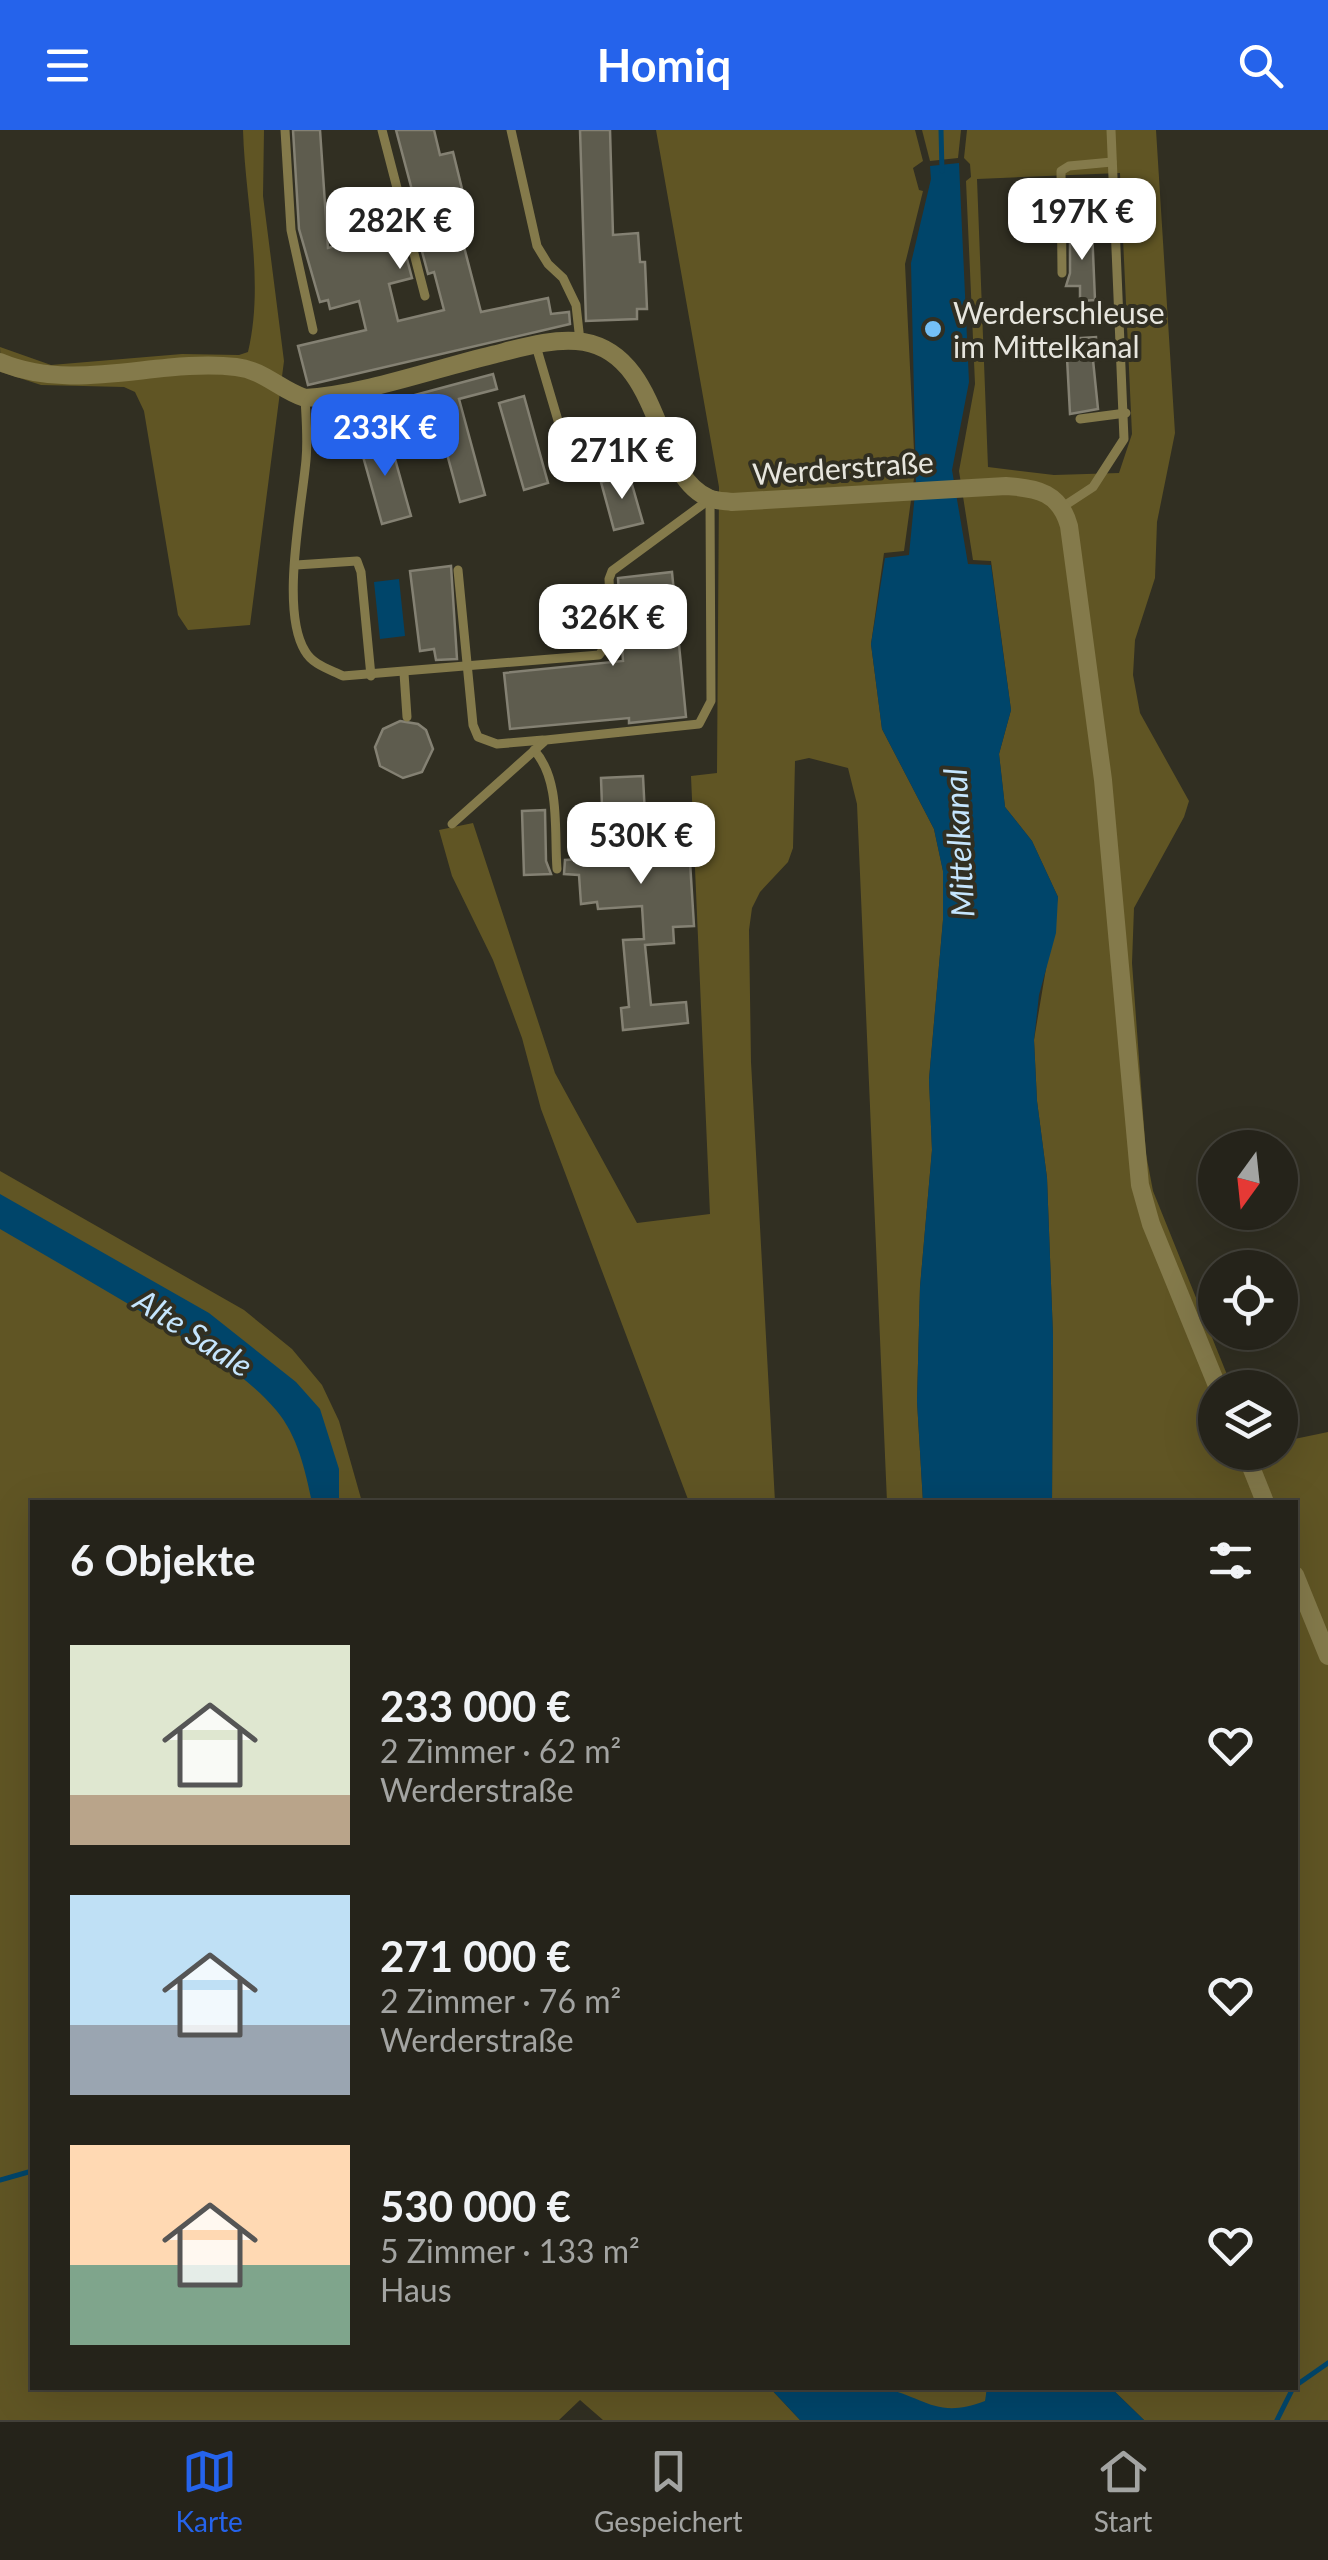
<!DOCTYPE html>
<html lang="de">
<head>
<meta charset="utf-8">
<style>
  :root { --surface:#25231a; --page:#2d2b23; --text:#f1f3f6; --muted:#a3a4a2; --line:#424039; --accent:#2563eb }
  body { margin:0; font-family:Lato,sans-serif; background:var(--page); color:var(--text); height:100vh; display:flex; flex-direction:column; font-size:38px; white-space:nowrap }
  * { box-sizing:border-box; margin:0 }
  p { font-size:32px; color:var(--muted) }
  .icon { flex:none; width:55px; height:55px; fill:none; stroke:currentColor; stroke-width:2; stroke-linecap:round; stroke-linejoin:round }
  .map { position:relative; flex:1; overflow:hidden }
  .side { position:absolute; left:30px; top:1370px; width:1268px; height:890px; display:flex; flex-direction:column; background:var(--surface); border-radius:0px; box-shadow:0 10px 40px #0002,0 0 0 2px var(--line) }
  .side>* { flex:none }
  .needle { width:65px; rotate:195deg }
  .tools { position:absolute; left:1198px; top:1000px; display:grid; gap:20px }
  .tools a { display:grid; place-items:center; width:100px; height:100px; border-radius:50%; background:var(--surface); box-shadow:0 10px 40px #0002,0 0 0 2px var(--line); font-size:50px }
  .price { position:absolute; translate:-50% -85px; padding:0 22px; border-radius:20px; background:#fff; color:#222; font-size:32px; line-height:65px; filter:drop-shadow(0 2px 5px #0008) }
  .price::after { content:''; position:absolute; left:50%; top:60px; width:30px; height:22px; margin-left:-15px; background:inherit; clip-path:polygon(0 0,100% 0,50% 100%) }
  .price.on { background:var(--accent); color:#fff }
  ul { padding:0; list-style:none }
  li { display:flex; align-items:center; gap:30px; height:250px; padding:0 40px }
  li span { display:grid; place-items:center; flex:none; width:280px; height:200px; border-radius:0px; color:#555 }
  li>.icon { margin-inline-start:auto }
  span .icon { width:120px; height:120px; fill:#fffc; stroke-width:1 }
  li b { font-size:42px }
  h2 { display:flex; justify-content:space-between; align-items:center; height:120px; padding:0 40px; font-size:42px }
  header { display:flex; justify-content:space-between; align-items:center; height:130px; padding:0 40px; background:var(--accent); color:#fff; font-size:45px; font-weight:700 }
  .dock { display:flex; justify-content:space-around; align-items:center; height:140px; border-top:2px solid var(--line); background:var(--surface); font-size:28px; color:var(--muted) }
  .dock a { display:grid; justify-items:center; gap:5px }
  .dock .on { color:var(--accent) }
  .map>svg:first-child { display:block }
  .green { fill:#605524; fill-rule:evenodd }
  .water { fill:#00456a }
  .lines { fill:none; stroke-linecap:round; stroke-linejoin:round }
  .stream { stroke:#00456a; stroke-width:5 }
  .building { fill:#5e5c4e; stroke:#848173; stroke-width:2.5 }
  .lane { stroke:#847a4b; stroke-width:9 }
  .street { stroke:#847a4b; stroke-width:18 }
  .poi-dot { fill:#74c0f6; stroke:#312f22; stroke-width:4 }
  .labels { text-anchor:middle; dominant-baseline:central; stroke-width:8; stroke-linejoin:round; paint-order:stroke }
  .poi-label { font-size:30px; fill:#e7e6de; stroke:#312f22; text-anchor:start }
  .street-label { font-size:30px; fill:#e7e6de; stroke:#312f22 }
  .water-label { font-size:32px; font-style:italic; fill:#c5e5fd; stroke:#312f22 }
</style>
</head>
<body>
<header><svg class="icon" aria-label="menu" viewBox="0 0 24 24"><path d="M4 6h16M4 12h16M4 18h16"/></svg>Homiq<svg class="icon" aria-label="search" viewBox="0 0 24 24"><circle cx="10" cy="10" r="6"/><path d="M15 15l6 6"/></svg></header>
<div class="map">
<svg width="1328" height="2290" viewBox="0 0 1328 2290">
  <rect width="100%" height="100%" fill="#312f22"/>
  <!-- green -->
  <g class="green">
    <path d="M243,0H264L263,66L284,231L250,495L188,500L178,485L144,281L135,262L124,257L41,255L1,242L0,217L51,235L182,224L239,225L248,222C265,151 245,72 243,0Z"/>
    <path d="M656,0H915L923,31L913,38L919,60L923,61L905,134L915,341L904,421L884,423L871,514L882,599L934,699L943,741V790L929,949L932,1020L920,1157L917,1271L923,1372H887L857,674L848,638L809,628L795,631L793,718L788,732L760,762L752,778L749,800L751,932L775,1372H689L541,979L522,908L493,830L452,746L439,700L473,693L555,943L637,1093L710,1084L691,646L717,643L719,357Z"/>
    <path d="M922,0H961L958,28L930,31Z"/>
    <path d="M967,0H1156L1175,303L1157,392L1155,448L1135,510L1133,545L1140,583L1189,671L1184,687L1134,778L1132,833L1146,1024L1153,1061L1232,1257L1215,1258V1322H1280V1312L1328,1302V2290H1144L1111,2258H1295V1372H1052L1053,1206L1047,1048L1037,971L1034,910L1058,767L1032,711L1005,677L999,624L1011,580L991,431L973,430L959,341L975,254L966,51L971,47L970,34L964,28ZM1120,43L1132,304L1119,343L1054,345L988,337L977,49Z"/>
    <path d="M0,1041L244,1180L292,1219L322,1255L339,1291L362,1372H32V2258H770L800,2290H603L580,2270L559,2290H0Z"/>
    <path d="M883,2258H987L986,2271L964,2283L927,2278Z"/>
  </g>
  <!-- water -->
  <g class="water">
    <path d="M959,33L969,252L952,340L968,434L991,435L1011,580L999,624L1005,677L1032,711L1058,767L1056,803L1039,865L1034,910L1037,971L1047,1048L1053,1206L1052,1372H923L917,1271L920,1157L932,1020L929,950L943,790V741L934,699L882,599L871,514L885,428L909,425L916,353L911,133L931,49L930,36Z"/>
    <path d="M399,449L405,506L380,509L374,452Z"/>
    <path d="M0,1064L209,1183L296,1252L320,1279L339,1339V1372H312C305,1340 298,1306 276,1280C250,1249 213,1227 179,1205C120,1168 60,1134 0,1099Z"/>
    <path d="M770,2258C803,2257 850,2251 882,2258C924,2266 936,2290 985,2271L987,2258H1111L1144,2290H800Z"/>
  </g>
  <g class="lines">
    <!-- stream -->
    <g class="stream">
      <path d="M941,0L942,41"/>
      <path d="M0,2050L32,2041"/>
      <path d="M1295,2256L1328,2233"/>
      <path d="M1277,2290L1293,2258"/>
    </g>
  </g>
  <!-- building -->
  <g class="building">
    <path d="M293,0H320L328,118L399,99L412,148L389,154L398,191L444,180L434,142L428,144L415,95L421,94L396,0H434L440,25L453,22L463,63L451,67L481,182L548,168L551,184L569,182L570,194L308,255L298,216L366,200L359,171L330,179L328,170L320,172L299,99Z"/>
    <path d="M580,0H610L613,105L638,103L640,132H645L647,179H637V189L586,191Z"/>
    <path d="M1092,99L1095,170L1080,171V156H1066L1070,143V100Z"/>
    <path d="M1096,207L1097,230H1093L1098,279L1070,284L1066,209Z"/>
    <path d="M493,244L497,259L459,269L485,365L460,372L434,276L408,283L404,268Z"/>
    <path d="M524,266L548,353L524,360L499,273Z"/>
    <path d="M388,304L411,386L382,394L359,312Z"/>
    <path d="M629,344L643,393L614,400L601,352Z"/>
    <path d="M451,436L457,529L436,530L434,519L420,521L410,441Z"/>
    <path d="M672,442L686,587L629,593V588L510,599L504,543L623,531L618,448Z"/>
    <path d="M400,591L418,594L426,600L433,619L422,642L403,648L380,636L375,617L383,599Z"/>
    <path d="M643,646L645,686L687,683L694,796L673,797L674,813L645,815L651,875L686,872L688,893L623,900L621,878L629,877L623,810L644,809L642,776L598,779L597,772L581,774L579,745L564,744L565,730L605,728L603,679H612L602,676L601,648Z"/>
    <path d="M545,680L546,731L551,744L524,745L522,681Z"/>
  </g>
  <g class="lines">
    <!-- lane -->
    <g class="lane">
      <path d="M285,0L291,100L313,200"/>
      <path d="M382,0L425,166"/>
      <path d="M511,0L537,116L548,134L563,148L576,175L580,211"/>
      <path d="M1062,143L1061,41L1069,36L1112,32"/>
      <path d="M536,216L567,321L661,300"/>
      <path d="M305,268C306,288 308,309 306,330C302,376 280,481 305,521C313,535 329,539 343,546L599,525L612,508L609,449L612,441L710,369"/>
      <path d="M1080,289L1126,283"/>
      <path d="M1064,376L1093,357L1124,309L1111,0"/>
      <path d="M296,435L357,431L361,442L371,546"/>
      <path d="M458,440L473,595L478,607L497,614L543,610"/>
      <path d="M404,543L407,587"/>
      <path d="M534,620C561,650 554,701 557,739"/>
      <path d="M452,694L546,610L699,594L711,571L710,370"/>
    </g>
    <!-- street -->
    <g class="street">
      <path d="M0,232C76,264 158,228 236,237C264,240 280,260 305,268C365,264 434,239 492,225C520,218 555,207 584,212C663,226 654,346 709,368C715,371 725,371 732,372L1006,356C1038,358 1060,363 1069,396L1103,650L1140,1055L1151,1094L1218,1258"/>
      <path d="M1245,1322L1265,1372"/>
      <path d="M1295,1445L1328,1526"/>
    </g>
  </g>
  <!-- markers -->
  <circle class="poi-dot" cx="933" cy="199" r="10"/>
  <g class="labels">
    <!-- poi labels -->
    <g class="poi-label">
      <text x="953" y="182">Werderschleuse<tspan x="953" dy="34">im Mittelkanal</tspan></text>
    </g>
    <!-- street labels -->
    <g class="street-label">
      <text transform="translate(843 337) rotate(-4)">Werderstraße</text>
    </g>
    <!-- water labels -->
    <g class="water-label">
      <text transform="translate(958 713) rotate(-93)">Mittelkanal</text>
      <text transform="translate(194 1202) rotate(33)">Alte Saale</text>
    </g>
  </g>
</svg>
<div class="tools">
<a><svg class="needle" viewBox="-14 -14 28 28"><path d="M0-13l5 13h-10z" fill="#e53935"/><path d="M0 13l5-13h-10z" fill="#a3a4a2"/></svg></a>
<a><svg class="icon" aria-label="locate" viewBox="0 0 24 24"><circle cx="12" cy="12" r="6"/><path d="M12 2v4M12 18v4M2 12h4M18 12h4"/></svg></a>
<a><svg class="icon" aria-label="layers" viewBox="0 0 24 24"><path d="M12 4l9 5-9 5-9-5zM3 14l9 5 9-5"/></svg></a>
</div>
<b class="price" style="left:1082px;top:133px">197K €</b>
<b class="price" style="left:400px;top:142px">282K €</b>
<b class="price on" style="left:385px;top:349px">233K €</b>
<b class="price" style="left:622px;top:372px">271K €</b>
<b class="price" style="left:613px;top:539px">326K €</b>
<b class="price" style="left:641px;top:757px">530K €</b>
<section class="side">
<h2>6 Objekte<svg class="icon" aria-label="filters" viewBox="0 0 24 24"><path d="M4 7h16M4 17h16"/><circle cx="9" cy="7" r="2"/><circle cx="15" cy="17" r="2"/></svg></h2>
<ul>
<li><span style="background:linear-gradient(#dfe7d0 75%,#b9a48a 0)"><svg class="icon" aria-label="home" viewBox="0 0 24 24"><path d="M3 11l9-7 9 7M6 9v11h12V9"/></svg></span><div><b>233 000 €</b><p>2 Zimmer · 62 m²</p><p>Werderstraße</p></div><svg class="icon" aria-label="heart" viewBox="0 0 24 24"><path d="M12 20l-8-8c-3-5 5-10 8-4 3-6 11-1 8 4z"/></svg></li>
<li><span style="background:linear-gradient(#bfe0f5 65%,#9aa5b1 0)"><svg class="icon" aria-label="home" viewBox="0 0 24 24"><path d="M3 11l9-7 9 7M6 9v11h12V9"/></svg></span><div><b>271 000 €</b><p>2 Zimmer · 76 m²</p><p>Werderstraße</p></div><svg class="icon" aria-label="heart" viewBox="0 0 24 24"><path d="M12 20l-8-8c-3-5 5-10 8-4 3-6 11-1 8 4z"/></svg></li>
<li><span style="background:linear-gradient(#ffd9b3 60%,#7fa58c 0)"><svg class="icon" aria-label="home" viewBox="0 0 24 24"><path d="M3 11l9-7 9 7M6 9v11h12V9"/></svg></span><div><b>530 000 €</b><p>5 Zimmer · 133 m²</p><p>Haus</p></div><svg class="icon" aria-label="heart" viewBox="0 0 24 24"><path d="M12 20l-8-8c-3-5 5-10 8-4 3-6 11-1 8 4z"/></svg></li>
</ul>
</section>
</div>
<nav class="dock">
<a class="on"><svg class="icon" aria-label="map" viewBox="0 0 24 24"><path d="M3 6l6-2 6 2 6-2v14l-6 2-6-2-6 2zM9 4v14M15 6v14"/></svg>Karte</a>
<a><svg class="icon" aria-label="saved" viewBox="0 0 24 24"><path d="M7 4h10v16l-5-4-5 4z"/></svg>Gespeichert</a>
<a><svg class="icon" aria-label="home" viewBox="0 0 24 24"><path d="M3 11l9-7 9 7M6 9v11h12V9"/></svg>Start</a>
</nav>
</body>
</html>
